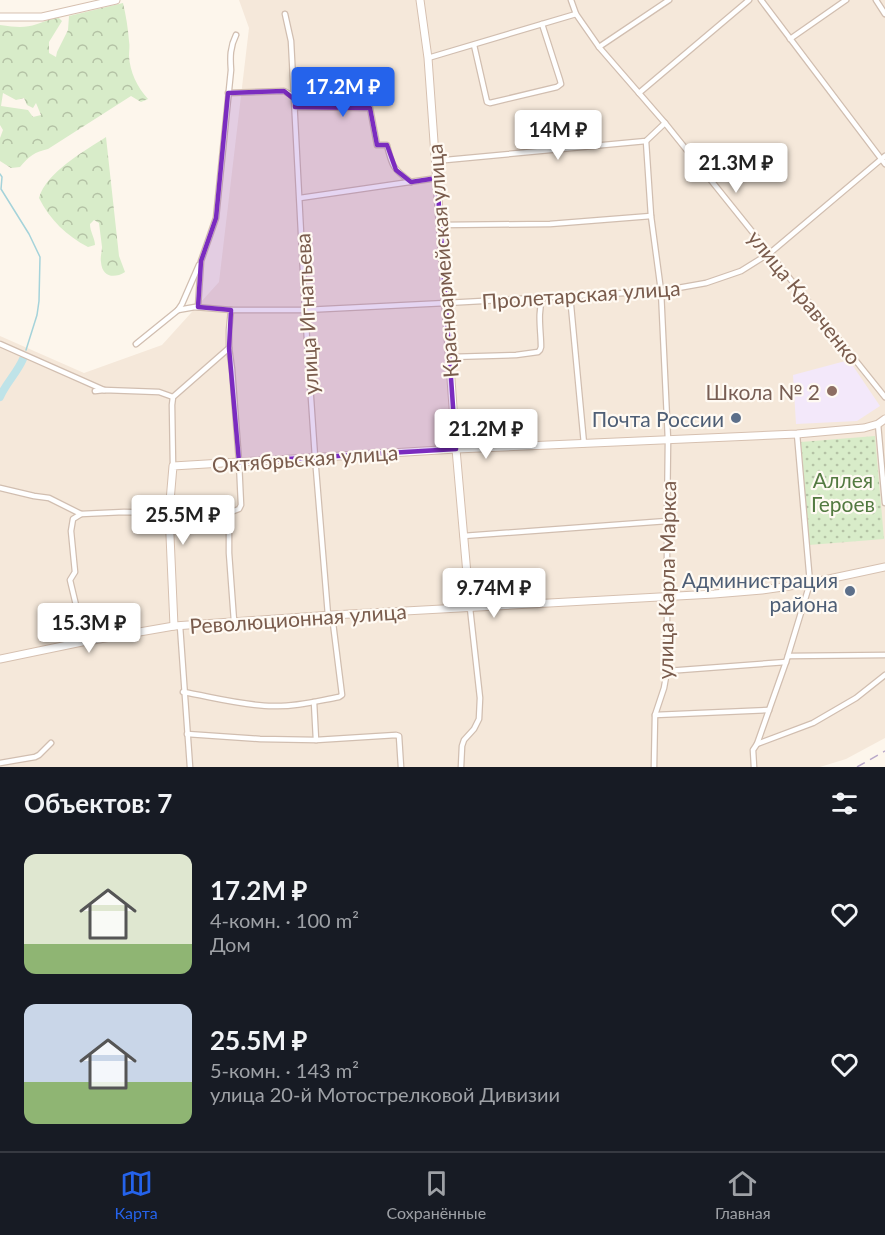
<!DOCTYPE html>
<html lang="ru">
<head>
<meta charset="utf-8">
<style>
  :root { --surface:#171b24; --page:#20242c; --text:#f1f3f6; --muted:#9ea1a6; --line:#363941; --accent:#2563eb }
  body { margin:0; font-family:Lato,sans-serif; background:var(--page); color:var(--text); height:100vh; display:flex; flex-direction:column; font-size:22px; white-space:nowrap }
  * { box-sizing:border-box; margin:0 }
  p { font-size:20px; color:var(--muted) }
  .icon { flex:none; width:33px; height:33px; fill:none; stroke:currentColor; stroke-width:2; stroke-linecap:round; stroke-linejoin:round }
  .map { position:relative; height:767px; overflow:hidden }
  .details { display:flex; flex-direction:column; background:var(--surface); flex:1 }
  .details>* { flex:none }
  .price { position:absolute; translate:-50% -51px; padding:0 14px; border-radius:6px; background:#fff; color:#222; font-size:20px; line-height:39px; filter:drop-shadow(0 2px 3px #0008) }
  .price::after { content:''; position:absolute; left:50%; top:36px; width:18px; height:14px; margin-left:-9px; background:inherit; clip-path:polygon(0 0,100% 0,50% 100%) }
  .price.selected { background:var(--accent); color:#fff }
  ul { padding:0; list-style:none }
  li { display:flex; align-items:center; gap:18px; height:150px; padding:0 24px }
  li span { display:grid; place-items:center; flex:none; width:168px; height:120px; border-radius:12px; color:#555 }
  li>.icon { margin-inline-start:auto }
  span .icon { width:72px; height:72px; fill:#fffc; stroke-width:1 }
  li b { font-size:26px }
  h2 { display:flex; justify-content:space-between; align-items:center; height:72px; padding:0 24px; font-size:26px }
  .tabs { display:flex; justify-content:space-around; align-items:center; height:84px; border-top:2px solid var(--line); background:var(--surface); font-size:16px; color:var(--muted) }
  .tabs a { display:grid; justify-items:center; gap:3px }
  .tabs .selected { color:var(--accent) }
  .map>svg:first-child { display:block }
  .residential { fill:#f5e8da }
  .education { fill:#f3e8fa }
  .grass { fill:url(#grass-dots) }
  .forest { fill:url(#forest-crowns); fill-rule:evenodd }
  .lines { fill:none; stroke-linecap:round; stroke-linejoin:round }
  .stream { stroke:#a5d3da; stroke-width:1.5 }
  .river { stroke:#bfe3e8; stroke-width:8 }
  .street-casing { stroke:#d1beb0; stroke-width:7 }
  .secondary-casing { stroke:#d6c0b0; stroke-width:9 }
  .street { stroke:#fff; stroke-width:4.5 }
  .secondary { stroke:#fff; stroke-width:7 }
  .rail { stroke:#b9a8c9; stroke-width:1.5; stroke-dasharray:9 6; stroke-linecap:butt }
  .marked { fill:#7b2cbf; fill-opacity:0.2; stroke:#7b2cbf; stroke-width:4.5; stroke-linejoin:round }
  .education-dot { fill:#8d6e63; stroke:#fffaf3; stroke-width:2 }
  .service-dot { fill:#5c6f8a; stroke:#fffaf3; stroke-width:2 }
  .labels { text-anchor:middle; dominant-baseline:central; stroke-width:4.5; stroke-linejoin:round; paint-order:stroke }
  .street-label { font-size:21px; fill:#7a5c4d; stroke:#fffaf3 }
  .education-label { font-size:21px; fill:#785e54; stroke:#fffaf3; text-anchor:end }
  .service-label { font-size:21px; fill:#4e5e75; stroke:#fffaf3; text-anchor:end }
  .park-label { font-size:21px; fill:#537a41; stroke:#fffaf3 }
</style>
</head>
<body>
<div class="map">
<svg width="885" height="767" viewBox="0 0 885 767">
  <defs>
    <pattern id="grass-dots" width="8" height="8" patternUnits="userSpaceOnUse" patternTransform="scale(1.5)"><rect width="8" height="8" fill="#d8ecc9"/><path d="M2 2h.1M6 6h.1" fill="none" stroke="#b4c2a5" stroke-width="1.8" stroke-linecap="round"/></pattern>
    <pattern id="forest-crowns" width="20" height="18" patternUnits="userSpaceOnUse" patternTransform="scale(1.5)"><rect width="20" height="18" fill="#d8ecc9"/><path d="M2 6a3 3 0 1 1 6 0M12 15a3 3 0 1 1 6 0" fill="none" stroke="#b4c2a5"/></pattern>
  </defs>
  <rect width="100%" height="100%" fill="#fdf6ec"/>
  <!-- residential -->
  <path class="residential" d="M239,0H885V738L846,759L820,767H0V336L84,373L162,345L219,282L249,28Z"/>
  <!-- education -->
  <path class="education" d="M849,360L880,406L857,421L796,424L793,375Z"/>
  <!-- grass -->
  <path class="grass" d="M875,436L884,539L809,545L801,442Z"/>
  <!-- forest -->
  <g class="forest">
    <path d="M123,3C126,16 128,28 129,41C130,46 129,51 129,56C130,72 137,87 148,99L141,102L131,96L48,149C35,152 29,156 20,167L11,168L0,161V138L3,130L0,125V25C27,29 32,27 57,16L62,21L49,42V53L56,57L57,52L68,30L69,16ZM3,93L16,100L24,98L27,105L33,108L36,103L41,115L33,117L28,110L1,106Z"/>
    <path d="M106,137L119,256L125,272C114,279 102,277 101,262C100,257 102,252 102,247C101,239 100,231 99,223L94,220L90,224C90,232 95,238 95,245L88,247C67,236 50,220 39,198C46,172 85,151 106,137Z"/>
  </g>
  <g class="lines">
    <!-- stream -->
    <path class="stream" d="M0,174L2,177L1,189L29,234L40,257L39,301L37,315L26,350"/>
    <!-- river -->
    <path class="river" d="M0,397C6,383 17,373 23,359"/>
    <defs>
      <g id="street">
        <path d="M571,0L576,14L599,47L665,123L885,397"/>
        <path d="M761,0L885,164"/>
        <path d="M876,0L885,14"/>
        <path d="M285,14L291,41L305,310L315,457L328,615"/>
        <path d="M790,39L846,0"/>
        <path d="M474,45L487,102L490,103L557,87L561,84L560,80L542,24"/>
        <path d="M599,47L669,0"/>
        <path d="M428,58L576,14"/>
        <path d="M228,93L284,91L291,95L295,99"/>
        <path d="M639,93L749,0"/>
        <path d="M295,107L370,108L377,145H387C392,166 393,169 411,182"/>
        <path d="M646,141L651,216L661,291L668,440L667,521V671L664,688L655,715L654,767"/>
        <path d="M435,161L646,141L665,123"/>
        <path d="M300,198L437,178"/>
        <path d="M441,225L550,224L651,216"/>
        <path d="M570,295L584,444"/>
        <path d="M198,307L201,261L216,218L231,70C230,57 230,47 236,35"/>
        <path d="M178,310L195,307L231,310H305L446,303L661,291L706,283L741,271L770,253L885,156"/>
        <path d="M231,310L229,330V348L232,369L239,462L241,505L239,509L231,512L229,517V553L234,621"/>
        <path d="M0,344L104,390"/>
        <path d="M136,344L178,310L182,304L199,265"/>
        <path d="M450,357L516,355L538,352L540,350L541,347C541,330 537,313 543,297"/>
        <path d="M95,391L104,390L159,392L173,397"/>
        <path d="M878,424L885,503"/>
        <path d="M173,466L172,405L173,397L229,348"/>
        <path d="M0,488L34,496L49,498L81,514"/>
        <path d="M463,536L667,521"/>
        <path d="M180,626L190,767"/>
        <path d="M82,642L81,626L70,580L75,572L71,531L73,519L81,514L124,512L169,513"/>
        <path d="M788,656L885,655"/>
        <path d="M667,671L786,662"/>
        <path d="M183,692C212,697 245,706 273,706C295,707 317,701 339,697L342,695L332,615"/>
        <path d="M314,702L316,740"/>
        <path d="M655,715L769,710"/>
        <path d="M187,734L260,739L316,740L396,735L399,736L401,767"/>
        <path d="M757,744L813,723L856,698L885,675"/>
        <path d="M0,763L35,757L39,755L51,743"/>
        <path d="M461,767L462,746L464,740L474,729L479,719L480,698L470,608"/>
        <path d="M754,767L753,750L757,744L786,662L810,583L797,434"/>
      </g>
      <g id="secondary">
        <path d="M420,0L428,58L456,449L470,608"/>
        <path d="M0,17H42L116,0"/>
        <path d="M174,626L169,513L173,466L456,449L797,434L864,428L878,424L885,419"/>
        <path d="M0,659L82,642L174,626L332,615L714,594L762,590L810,583L885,567"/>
      </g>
    </defs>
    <!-- street casing -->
    <use href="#street" class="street-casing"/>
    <!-- secondary casing -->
    <use href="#secondary" class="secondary-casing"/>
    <!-- street -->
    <use href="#street" class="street"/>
    <!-- secondary -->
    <use href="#secondary" class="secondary"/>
    <!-- rail -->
    <path class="rail" d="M857,767L885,751"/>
  </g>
  <!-- marked area -->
  <path class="marked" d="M284,91L295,100V107L370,108L377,145H387L396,170L411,182L437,178L456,449L239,462L229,348L231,310L198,307L201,261L216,218L228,93Z"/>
  <!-- markers -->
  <circle class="education-dot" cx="832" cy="391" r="6"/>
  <g class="service-dot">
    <circle cx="736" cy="418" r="6"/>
    <circle cx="850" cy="591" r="6"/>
  </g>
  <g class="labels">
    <!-- street labels -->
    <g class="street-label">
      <text transform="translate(442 261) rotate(-94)">Красноармейская улица</text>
      <text transform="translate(581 294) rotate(-4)">Пролетарская улица</text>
      <text transform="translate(805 297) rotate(51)">улица Кравченко</text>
      <text transform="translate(306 314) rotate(-93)">улица Игнатьева</text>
      <text transform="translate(305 458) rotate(-4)">Октябрьская улица</text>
      <text transform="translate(666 580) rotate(-89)">улица Карла Маркса</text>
      <text transform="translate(298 618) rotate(-4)">Революционная улица</text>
    </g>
    <!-- education labels -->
    <g class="education-label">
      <text x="820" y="391">Школа № 2</text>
    </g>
    <!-- service labels -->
    <g class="service-label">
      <text x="724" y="418">Почта России</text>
      <text x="838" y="579">Администрация<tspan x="838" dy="24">района</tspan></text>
    </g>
    <!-- park labels -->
    <g class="park-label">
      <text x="843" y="479">Аллея<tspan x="843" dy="24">Героев</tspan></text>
    </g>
  </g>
</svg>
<b class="price selected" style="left:343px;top:118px">17.2M ₽</b>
<b class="price" style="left:558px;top:161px">14M ₽</b>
<b class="price" style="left:736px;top:194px">21.3M ₽</b>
<b class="price" style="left:486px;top:460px">21.2M ₽</b>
<b class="price" style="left:183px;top:546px">25.5M ₽</b>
<b class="price" style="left:494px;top:619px">9.74M ₽</b>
<b class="price" style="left:89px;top:654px">15.3M ₽</b>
</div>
<section class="details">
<h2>Объектов: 7<svg class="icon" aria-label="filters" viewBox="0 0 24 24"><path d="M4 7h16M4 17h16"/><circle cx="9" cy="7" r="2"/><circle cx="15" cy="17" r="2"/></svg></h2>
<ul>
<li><span style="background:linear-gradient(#dfe7d0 75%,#8fb573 0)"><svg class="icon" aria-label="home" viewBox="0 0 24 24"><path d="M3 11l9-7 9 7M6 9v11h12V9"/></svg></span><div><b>17.2M ₽</b><p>4-комн. · 100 m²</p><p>Дом</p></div><svg class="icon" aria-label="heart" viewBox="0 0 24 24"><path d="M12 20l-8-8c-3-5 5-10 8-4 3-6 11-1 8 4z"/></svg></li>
<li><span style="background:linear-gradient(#c9d6e8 65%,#8fb573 0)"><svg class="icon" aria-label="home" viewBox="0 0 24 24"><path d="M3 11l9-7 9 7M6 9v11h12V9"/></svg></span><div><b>25.5M ₽</b><p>5-комн. · 143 m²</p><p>улица 20-й Мотострелковой Дивизии</p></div><svg class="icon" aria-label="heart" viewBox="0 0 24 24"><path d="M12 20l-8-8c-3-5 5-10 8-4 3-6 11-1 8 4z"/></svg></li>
</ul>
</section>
<nav class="tabs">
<a class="selected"><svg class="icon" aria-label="map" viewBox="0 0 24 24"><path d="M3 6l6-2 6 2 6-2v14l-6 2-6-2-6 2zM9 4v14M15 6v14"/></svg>Карта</a>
<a><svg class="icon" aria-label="saved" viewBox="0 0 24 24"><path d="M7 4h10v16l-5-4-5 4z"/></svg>Сохранённые</a>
<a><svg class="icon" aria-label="home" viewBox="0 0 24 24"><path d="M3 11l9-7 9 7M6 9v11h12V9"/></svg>Главная</a>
</nav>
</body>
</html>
